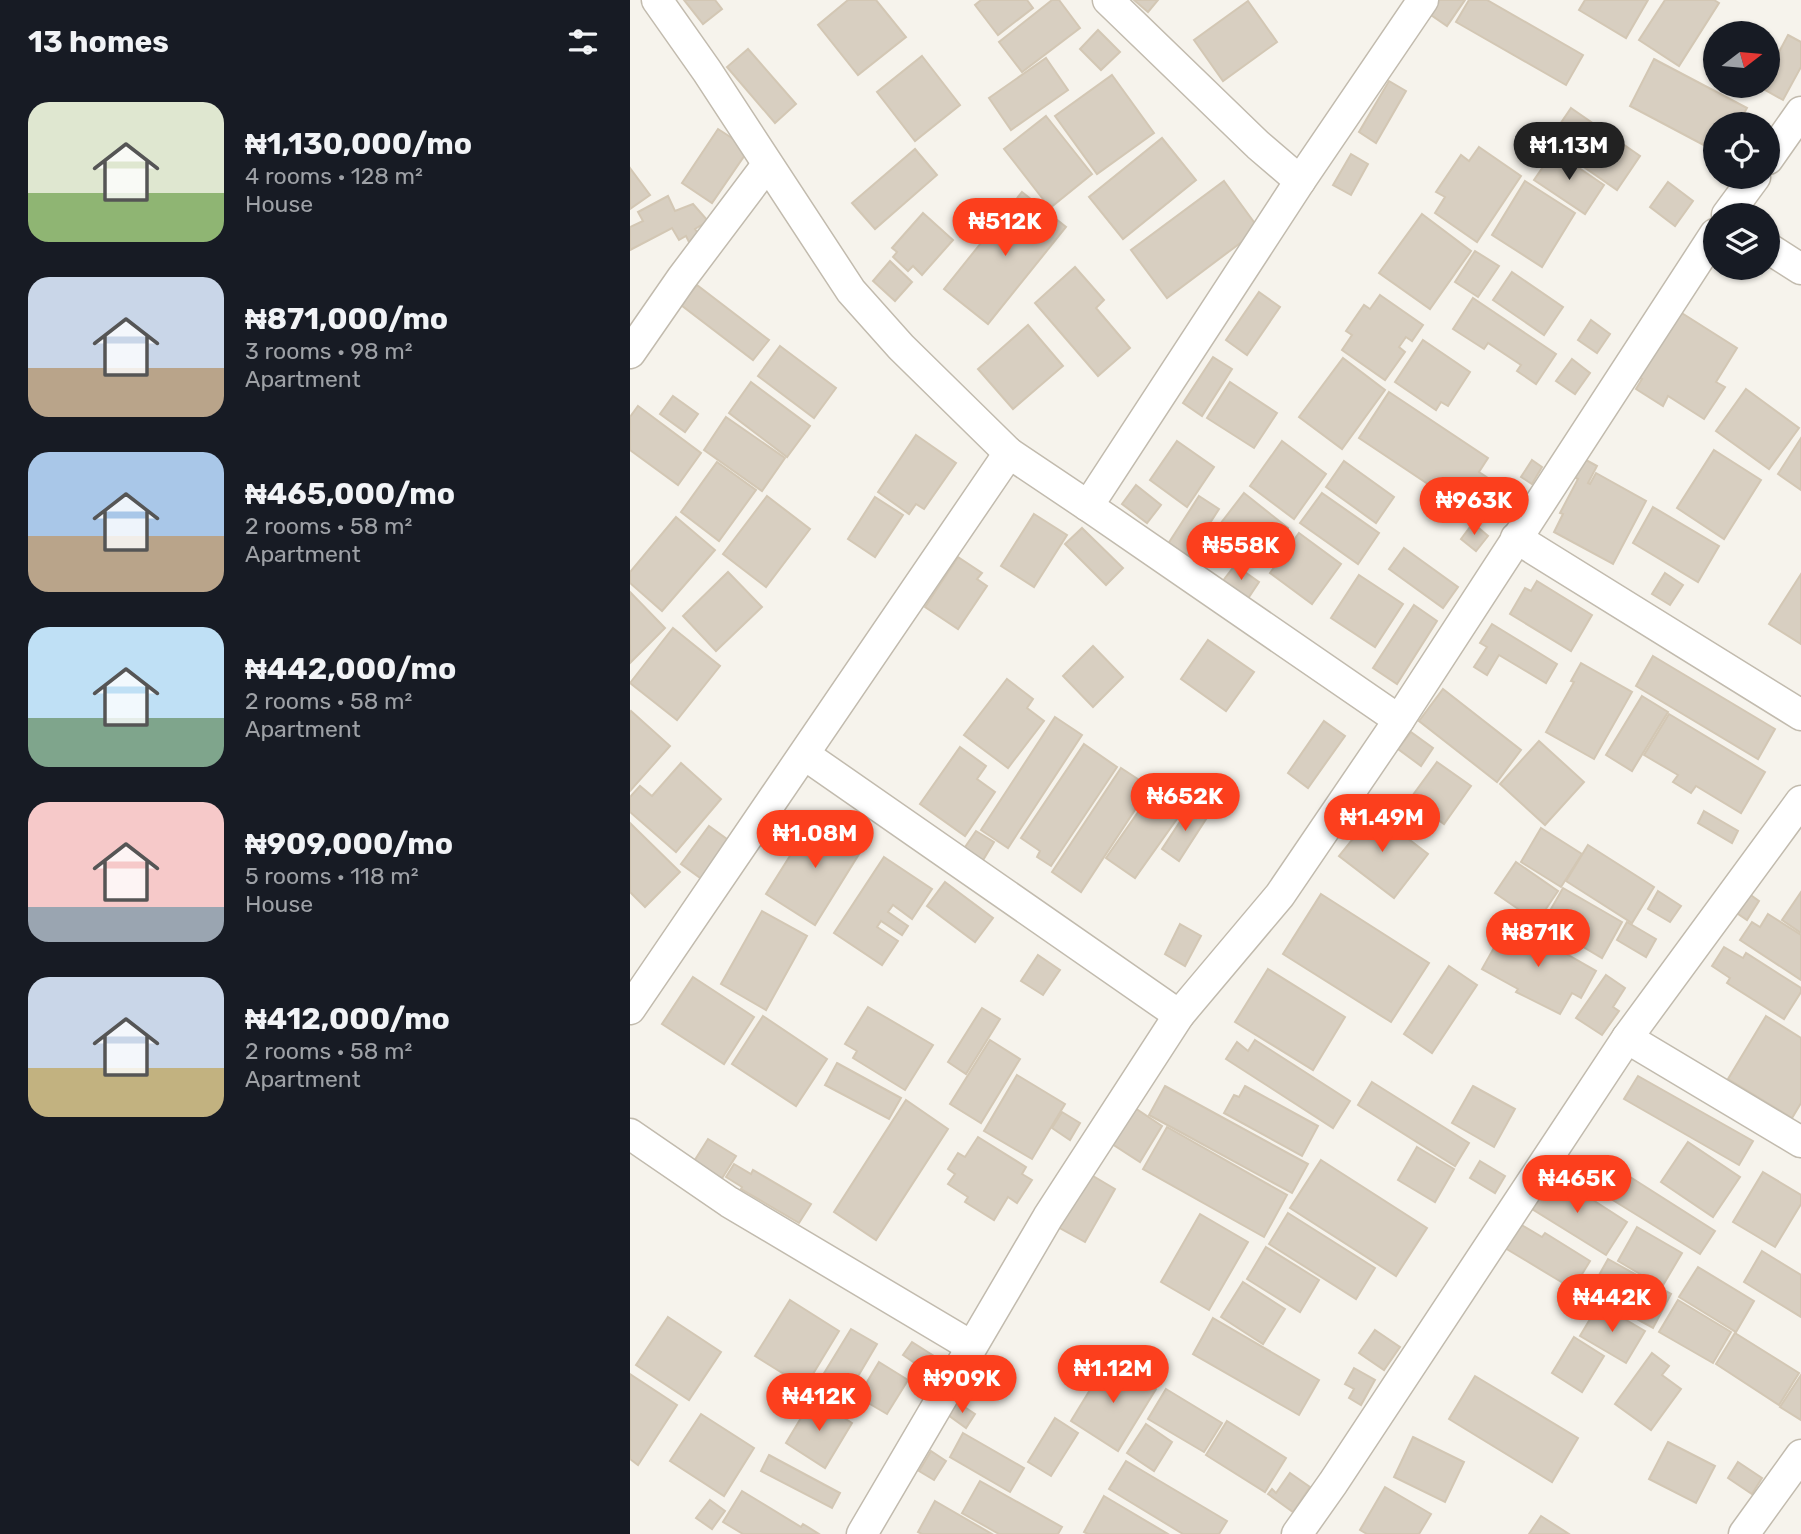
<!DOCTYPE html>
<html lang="en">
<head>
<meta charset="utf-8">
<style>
  :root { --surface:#171b24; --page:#242831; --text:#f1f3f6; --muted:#9ea1a6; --accent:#fc3f1d }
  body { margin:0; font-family:Rubik,sans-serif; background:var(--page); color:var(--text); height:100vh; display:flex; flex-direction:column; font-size:26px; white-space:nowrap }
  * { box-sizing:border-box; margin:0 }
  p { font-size:23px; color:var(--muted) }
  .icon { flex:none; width:38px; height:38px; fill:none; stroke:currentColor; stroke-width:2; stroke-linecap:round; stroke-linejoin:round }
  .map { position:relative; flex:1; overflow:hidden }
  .drawer { display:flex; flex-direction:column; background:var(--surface); width:630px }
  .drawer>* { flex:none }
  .needle { width:46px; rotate:74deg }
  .buttons { position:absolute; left:1073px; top:21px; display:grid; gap:14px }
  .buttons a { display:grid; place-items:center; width:77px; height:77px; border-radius:50%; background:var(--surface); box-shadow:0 2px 5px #0004; font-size:35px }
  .price { position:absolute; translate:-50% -60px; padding:0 16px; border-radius:24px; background:var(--accent); color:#fff; font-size:23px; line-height:46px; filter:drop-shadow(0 2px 4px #0008) }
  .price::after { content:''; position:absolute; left:50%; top:42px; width:21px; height:16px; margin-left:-10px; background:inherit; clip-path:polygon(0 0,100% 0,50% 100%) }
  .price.active { background:#222; color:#fff }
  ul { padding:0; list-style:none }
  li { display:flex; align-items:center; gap:21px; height:175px; padding:0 28px }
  li span { display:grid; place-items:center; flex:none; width:196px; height:140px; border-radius:21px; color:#555 }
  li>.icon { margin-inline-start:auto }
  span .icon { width:84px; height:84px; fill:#fffc; stroke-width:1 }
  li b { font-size:30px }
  h2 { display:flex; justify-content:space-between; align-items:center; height:84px; padding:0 28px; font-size:30px }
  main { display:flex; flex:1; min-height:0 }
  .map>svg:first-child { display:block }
  .building { fill:#d8cfc1; stroke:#d3c7b4; stroke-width:2 }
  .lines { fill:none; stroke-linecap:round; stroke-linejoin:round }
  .minor-casing { stroke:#c2bbae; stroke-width:33 }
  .minor { stroke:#fff; stroke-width:30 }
</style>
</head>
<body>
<main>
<section class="drawer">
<h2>13 homes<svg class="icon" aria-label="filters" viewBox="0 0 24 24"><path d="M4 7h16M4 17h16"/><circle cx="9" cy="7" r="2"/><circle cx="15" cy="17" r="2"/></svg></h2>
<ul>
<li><span style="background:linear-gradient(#dfe7d0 65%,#8fb573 0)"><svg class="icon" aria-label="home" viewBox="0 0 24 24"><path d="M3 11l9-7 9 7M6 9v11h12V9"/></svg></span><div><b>₦1,130,000/mo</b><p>4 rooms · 128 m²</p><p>House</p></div></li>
<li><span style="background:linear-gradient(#c9d6e8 65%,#b9a48a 0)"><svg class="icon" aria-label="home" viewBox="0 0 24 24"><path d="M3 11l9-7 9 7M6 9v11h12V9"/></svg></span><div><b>₦871,000/mo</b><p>3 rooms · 98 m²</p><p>Apartment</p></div></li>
<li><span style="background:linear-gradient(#a9c7e8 60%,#b9a48a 0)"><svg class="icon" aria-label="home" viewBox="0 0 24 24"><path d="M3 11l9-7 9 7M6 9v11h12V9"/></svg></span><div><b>₦465,000/mo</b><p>2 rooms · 58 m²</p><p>Apartment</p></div></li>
<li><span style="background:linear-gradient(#bfe0f5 65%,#7fa58c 0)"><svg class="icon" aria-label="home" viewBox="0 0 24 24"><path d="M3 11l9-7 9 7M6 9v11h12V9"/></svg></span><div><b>₦442,000/mo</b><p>2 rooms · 58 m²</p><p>Apartment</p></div></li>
<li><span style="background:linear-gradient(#f6c9c9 75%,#9aa5b1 0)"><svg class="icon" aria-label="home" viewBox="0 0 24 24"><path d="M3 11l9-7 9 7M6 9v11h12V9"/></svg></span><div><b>₦909,000/mo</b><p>5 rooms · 118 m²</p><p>House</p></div></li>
<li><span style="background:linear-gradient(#c9d6e8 65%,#c2b280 0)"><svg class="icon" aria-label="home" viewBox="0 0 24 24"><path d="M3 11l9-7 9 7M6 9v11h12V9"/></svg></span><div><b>₦412,000/mo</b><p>2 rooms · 58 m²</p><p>Apartment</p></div></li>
</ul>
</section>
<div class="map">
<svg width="1171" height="1534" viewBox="0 0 1171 1534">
  <rect width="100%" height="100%" fill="#f6f3ec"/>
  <!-- building -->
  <g class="building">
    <path d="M54,0H85L92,9L73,24Z"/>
    <path d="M218,0H246L276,37L228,75L188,25Z"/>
    <path d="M351,0H397L403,8L368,35L345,5Z"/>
    <path d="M422,0H429L450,28L392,72L369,42Z"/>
    <path d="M504,0H528L518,12Z"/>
    <path d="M807,0H835L817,26L798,13Z"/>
    <path d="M839,0H857L953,55L936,85L826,22Z"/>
    <path d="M955,0H1018L996,38L949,10Z"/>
    <path d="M1035,0H1084L1089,3L1049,66L1009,40Z"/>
    <path d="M618,1L647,42L593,81L564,40Z"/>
    <path d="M468,30L490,52L471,70L450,49Z"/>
    <path d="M1158,35L1171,42V67L1153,100L1130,87L1138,86V73Z"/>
    <path d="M118,49L166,104L145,123L97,67Z"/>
    <path d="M292,56L330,105L285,141L247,92Z"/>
    <path d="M416,58L438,90L381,130L359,98Z"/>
    <path d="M1024,59L1117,108L1108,124H1085V151L1000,106Z"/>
    <path d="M482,75L524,133L467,174L425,116Z"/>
    <path d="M759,81L776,91L746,143L729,132Z"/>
    <path d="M941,108L1010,156L987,190L918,142Z"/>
    <path d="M416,116L462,174L420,208L374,149Z"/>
    <path d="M88,129L119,149L82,203L52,183Z"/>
    <path d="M532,138L566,180L493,239L459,197Z"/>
    <path d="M849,147L891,176L847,242L805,213L815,197L806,192L831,155L839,161Z"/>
    <path d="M285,149L307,175L245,229L222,203Z"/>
    <path d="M924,151L974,185L955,214L904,180Z"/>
    <path d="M721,154L738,164L721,195L703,185Z"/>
    <path d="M0,168L20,195L0,209Z"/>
    <path d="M594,181L629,229L537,298L501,250Z"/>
    <path d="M895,181L945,213L912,267L862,235Z"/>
    <path d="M1038,182L1063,201L1045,226L1020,207Z"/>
    <path d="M392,192L436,227L358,324L314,289Z"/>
    <path d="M38,196L45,211L63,204L78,221L65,229L69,235L59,242L56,236L49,240L42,228L0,250V227L13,221L8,212Z"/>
    <path d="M293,213L323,240L292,275L283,266L278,271L263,257L267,252L262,248Z"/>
    <path d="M792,214L841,251L800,309L749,273Z"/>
    <path d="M845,251L869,266L848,297L825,282Z"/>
    <path d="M260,261L282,282L265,301L243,281Z"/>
    <path d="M445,267L474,300L466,308L500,348L468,376L405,303Z"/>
    <path d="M882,272L933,307L914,335L863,300Z"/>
    <path d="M67,285L139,340L123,360L51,305Z"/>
    <path d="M629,292L650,307L617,355L596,340Z"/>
    <path d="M750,295L793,325L782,341L776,337L769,347L775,352L755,380L712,350L722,335L716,331L734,305L740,309Z"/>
    <path d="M843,298L926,354L906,384L887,371L891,365L858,343L854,349L823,329Z"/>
    <path d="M1047,310L1107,348L1086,382L1095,387L1074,419L1038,396L1033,406L1006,389L1012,379L1006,376Z"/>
    <path d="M961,320L980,334L967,353L948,340Z"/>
    <path d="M398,325L433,366L383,409L348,369Z"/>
    <path d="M793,340L840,372L818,406L811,402L806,410L765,382Z"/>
    <path d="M150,346L206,388L184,418L128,376Z"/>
    <path d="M583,357L602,369L572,416L553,403Z"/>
    <path d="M713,358L755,390L712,449L669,417Z"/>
    <path d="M942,359L960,373L945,394L926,381Z"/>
    <path d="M121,382L180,426L157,457L99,413Z"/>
    <path d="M600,382L647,413L624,448L577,418Z"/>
    <path d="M1116,389L1169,428L1139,469L1086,431Z"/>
    <path d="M759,392L858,458L849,472L858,478L847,494L838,489L828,504L729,438Z"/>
    <path d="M43,396L68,414L55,432L30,414Z"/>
    <path d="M8,406L71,453L48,485L0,450V417Z"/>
    <path d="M96,417L155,458L132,491L74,450Z"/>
    <path d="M286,435L326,463L294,509L286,504L279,514L248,492Z"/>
    <path d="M1171,438V490L1148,474Z"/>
    <path d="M547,441L584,467L557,507L520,480Z"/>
    <path d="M652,441L696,474L664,519L620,486Z"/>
    <path d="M1084,450L1131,480L1094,539L1047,508Z"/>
    <path d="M945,454L967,466L958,483L960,484L966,473L1016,501L983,564L924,532L933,514L930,513L948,479L935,472Z"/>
    <path d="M902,460L912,467L902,484L891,477Z"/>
    <path d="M714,461L764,497L746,523L696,487Z"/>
    <path d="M87,462L126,490L89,541L51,512Z"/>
    <path d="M506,485L531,505L517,523L492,504Z"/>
    <path d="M614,493L658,528L632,563L587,528Z"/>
    <path d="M692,493L749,533L728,564L670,523Z"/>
    <path d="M137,496L180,529L136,587L93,554Z"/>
    <path d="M569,496L589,509L558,557L538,544Z"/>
    <path d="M245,497L273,515L245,557L218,539Z"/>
    <path d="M1023,507L1089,546L1068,582L1003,543Z"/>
    <path d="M404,514L437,535L404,587L371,566Z"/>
    <path d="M46,517L85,550L32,611L0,583V572Z"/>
    <path d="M843,523L858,536L846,551L831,539Z"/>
    <path d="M452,528L493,568L476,585L435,544Z"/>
    <path d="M669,533L711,564L682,604L640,573Z"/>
    <path d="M774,548L828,587L813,608L759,569Z"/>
    <path d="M328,557L352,573L347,579L357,586L328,629L295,607Z"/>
    <path d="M605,565L629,582L617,600L592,582Z"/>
    <path d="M98,572L132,607L86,651L53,616Z"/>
    <path d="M1035,573L1053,585L1040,605L1022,594Z"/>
    <path d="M1171,574V644L1139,624Z"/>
    <path d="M729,575L773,604L745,647L701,618Z"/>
    <path d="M907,581L962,615L941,651L880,614L895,588L901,591Z"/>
    <path d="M0,592L35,628L0,663Z"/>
    <path d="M784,605L807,621L767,684L743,668Z"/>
    <path d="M862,624L927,664L916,683L869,655L857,675L844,667L857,647L850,643Z"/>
    <path d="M43,628L90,666L47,720L0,683Z"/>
    <path d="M578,640L624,672L596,711L551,679Z"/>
    <path d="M463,646L493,677L463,707L433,676Z"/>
    <path d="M1023,656L1145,729L1128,759L1006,686Z"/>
    <path d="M951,663L1002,692L964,759L916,732L944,682L941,681Z"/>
    <path d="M377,679L403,699L397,708L414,721L378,768L334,735Z"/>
    <path d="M813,689L891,750L867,782L789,721Z"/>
    <path d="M1012,696L1038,712L1002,771L976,755Z"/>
    <path d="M1,711L40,746L0,791V712Z"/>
    <path d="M1039,714L1135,772L1111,813L1066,786L1061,793L1043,782L1048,775L1014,755Z"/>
    <path d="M425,717L452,735L378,848L351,830Z"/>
    <path d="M694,721L715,736L678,788L658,773Z"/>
    <path d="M781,732L803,748L791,766L768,749Z"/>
    <path d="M909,741L954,782L915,825L870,784Z"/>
    <path d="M454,744L487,767L421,866L407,857L410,851L391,838Z"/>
    <path d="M330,747L356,766L347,779L365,792L335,836L290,804Z"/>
    <path d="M807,762L841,786L814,824L780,799Z"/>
    <path d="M51,763L91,799L46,852L0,812V797L10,786L22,796Z"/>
    <path d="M491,768L520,787L451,892L422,872Z"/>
    <path d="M525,788L554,809L505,878L476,858Z"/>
    <path d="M561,805L578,816L549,861L532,849Z"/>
    <path d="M1074,811L1108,831L1102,843L1068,823Z"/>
    <path d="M743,812L798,854L764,898L709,856L722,840L714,834L727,818L734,823Z"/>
    <path d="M185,816L234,846L185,925L136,894Z"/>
    <path d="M0,823L50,872L15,907L0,892Z"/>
    <path d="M79,826L101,842L73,880L51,864Z"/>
    <path d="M911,828L952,854L931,887L891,862Z"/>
    <path d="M346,831L364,842L350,865L331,853Z"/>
    <path d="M958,845L1024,887L1002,923L936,881Z"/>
    <path d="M254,857L302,889L282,919L263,905L258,912L278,926L272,935L251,921L247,927L268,941L252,965L204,933Z"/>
    <path d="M886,862L928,891L907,922L865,893Z"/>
    <path d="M315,882L363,918L345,942L297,906Z"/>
    <path d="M933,888L992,922L972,958L913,923Z"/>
    <path d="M1111,888L1129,901L1117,920L1098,907Z"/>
    <path d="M1028,891L1051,906L1040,922L1018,909Z"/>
    <path d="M1171,892V933L1152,920Z"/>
    <path d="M691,894L799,963L761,1022L653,954Z"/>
    <path d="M132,911L177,936L136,1010L91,984Z"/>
    <path d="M1138,914L1171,935V980L1110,940L1122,922L1130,927Z"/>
    <path d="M879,921L966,971L951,998L942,993L930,1014L886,992L888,989L852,969Z"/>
    <path d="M997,922L1026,939L1016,957L987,940Z"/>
    <path d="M550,924L571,936L555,966L535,954Z"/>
    <path d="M1094,947L1113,958L1116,953L1171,988V992L1154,1019L1097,983L1100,978L1082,966Z"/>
    <path d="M408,955L430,970L413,995L391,981Z"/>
    <path d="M819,966L847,985L802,1053L774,1034Z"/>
    <path d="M638,969L715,1017L683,1070L605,1022Z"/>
    <path d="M976,975L995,988L983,1007L989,1011L972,1035L946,1018Z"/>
    <path d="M63,977L124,1017L94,1064L32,1024Z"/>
    <path d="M238,1007L303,1045L275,1090L223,1058L227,1051L215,1044Z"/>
    <path d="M352,1008L370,1019L336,1074L318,1062Z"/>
    <path d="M133,1016L197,1059L166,1106L102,1064Z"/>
    <path d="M1136,1016L1171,1038V1103L1162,1118L1098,1079Z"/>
    <path d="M360,1040L390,1059L351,1123L320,1104Z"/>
    <path d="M625,1040L720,1101L703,1128L596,1059L607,1042L618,1051Z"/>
    <path d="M207,1063L271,1098L259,1119L195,1085Z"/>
    <path d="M387,1075L435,1104L402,1159L354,1131Z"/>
    <path d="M1008,1076L1123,1141L1109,1165L994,1099Z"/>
    <path d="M742,1082L839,1143L825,1166L728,1105Z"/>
    <path d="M535,1086L678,1164L662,1193L519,1115Z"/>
    <path d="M615,1086L688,1126L672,1156L594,1113L604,1095L609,1097Z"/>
    <path d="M843,1086L885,1109L864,1147L822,1123Z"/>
    <path d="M276,1100L318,1129L246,1240L204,1212Z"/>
    <path d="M505,1108L532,1126L510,1162L482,1144Z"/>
    <path d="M432,1112L450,1123L440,1140L422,1128Z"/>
    <path d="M537,1127L657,1195L634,1237L513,1169Z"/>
    <path d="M348,1137L396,1167L392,1174L402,1180L387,1203L378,1197L364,1220L335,1202L338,1197L318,1184L325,1174L318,1169L328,1153L335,1157Z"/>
    <path d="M78,1139L106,1156L91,1180L63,1163Z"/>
    <path d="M1058,1142L1110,1177L1083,1217L1031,1182Z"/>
    <path d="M787,1147L824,1169L805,1202L768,1180Z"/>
    <path d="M691,1160L797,1228L766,1276L660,1208Z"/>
    <path d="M850,1161L875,1176L865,1193L840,1178Z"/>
    <path d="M975,1161L1085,1231L1070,1254L960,1186Z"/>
    <path d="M104,1164L121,1174L123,1170L181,1204L169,1223L111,1189L112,1187L96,1177Z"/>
    <path d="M1133,1172L1171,1195V1204L1145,1247L1103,1222Z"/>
    <path d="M458,1173L485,1189L455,1242L428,1227Z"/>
    <path d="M911,1177L945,1196L949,1191L997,1222L976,1255L894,1204Z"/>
    <path d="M658,1213L745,1268L726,1299L639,1244Z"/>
    <path d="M570,1214L618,1242L579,1310L531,1282Z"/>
    <path d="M890,1224L912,1237L915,1233L960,1261L943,1289L875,1248Z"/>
    <path d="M1007,1227L1052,1253L1032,1287L988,1261Z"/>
    <path d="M636,1247L689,1280L670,1312L617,1279Z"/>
    <path d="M1132,1251L1171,1275V1317L1114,1282Z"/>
    <path d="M978,1259L1041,1294L1023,1328L959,1293Z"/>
    <path d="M1068,1267L1124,1301L1106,1332L1049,1297Z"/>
    <path d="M613,1282L655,1309L633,1344L591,1317Z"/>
    <path d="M160,1300L209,1331L175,1387L125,1356Z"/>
    <path d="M1048,1300L1101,1332L1083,1363L1029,1332Z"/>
    <path d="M969,1304L1015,1331L996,1363L950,1336Z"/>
    <path d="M38,1317L91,1352L59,1400L6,1365Z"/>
    <path d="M583,1318L689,1380L669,1415L563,1354Z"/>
    <path d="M221,1329L247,1344L220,1390L193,1375Z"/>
    <path d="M745,1330L770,1347L754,1370L729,1353Z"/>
    <path d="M1105,1333L1169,1373L1149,1405L1086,1364Z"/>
    <path d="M944,1337L974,1356L952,1392L922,1373Z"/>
    <path d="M282,1342L304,1356L295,1370L273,1355Z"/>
    <path d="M1022,1353L1039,1366L1032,1375L1051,1389L1021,1430L985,1404Z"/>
    <path d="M479,1359L526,1389L488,1451L441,1421Z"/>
    <path d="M249,1362L278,1380L257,1414L228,1397Z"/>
    <path d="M724,1368L745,1380L731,1405L719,1398L724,1389L715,1384Z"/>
    <path d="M0,1374L47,1405L8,1465L0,1459Z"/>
    <path d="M1171,1375V1420L1150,1407Z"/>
    <path d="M845,1376L948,1438L922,1482L819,1419Z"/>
    <path d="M536,1389L592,1423L574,1452L518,1419Z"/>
    <path d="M183,1398L222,1423L195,1468L156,1443Z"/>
    <path d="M327,1402L345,1414L336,1428L318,1415Z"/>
    <path d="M71,1414L124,1448L94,1496L40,1461Z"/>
    <path d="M425,1418L448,1433L421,1476L398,1462Z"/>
    <path d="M597,1421L656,1458L635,1492L576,1455Z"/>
    <path d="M516,1424L542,1442L524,1471L497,1453Z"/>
    <path d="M333,1433L394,1468L380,1492L320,1457Z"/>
    <path d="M783,1437L834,1462L815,1502L764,1477Z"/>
    <path d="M1038,1442L1085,1466L1066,1503L1019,1479Z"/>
    <path d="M301,1451L316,1461L304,1480L289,1471Z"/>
    <path d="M139,1455L210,1493L202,1508L131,1471Z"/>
    <path d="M496,1461L597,1521L589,1534H553L479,1489Z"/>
    <path d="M1108,1462L1132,1478L1122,1494L1098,1478Z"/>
    <path d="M660,1473L680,1487L663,1512L638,1494L642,1489L646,1493Z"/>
    <path d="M350,1481L432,1527L428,1534H369L332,1513Z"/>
    <path d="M755,1487L801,1514L789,1534H737L730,1530Z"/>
    <path d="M112,1491L171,1527L173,1524L189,1534H113L93,1522Z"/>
    <path d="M474,1496L538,1534H458L454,1532Z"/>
    <path d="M80,1500L95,1511L82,1529L66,1518Z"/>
    <path d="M305,1501L362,1534H292L288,1532Z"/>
    <path d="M911,1516L939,1534H899Z"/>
  </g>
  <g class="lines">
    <defs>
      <g id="minor">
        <path d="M27,0L77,71L221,291L271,347L379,453L458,506"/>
        <path d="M478,0L628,145L670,181"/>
        <path d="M1138,159L1171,112"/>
        <path d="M1097,215L1125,177"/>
        <path d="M1138,248L1171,269"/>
        <path d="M0,353L52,278L137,165"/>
        <path d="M886,538L1171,715"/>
        <path d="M769,720L458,506L670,181L793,0"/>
        <path d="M175,755L549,1015"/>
        <path d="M0,1009L379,453"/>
        <path d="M997,1038L1171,1142"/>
        <path d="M0,1134L99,1202L341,1346"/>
        <path d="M232,1534L418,1217L549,1015L650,895L769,720L1085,234"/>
        <path d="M667,1534L703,1483L997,1038L1171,801"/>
        <path d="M1114,1534L1171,1455"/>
      </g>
    </defs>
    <!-- minor casing -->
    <use href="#minor" class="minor-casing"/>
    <!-- minor -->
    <use href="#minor" class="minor"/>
  </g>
</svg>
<div class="buttons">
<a><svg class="needle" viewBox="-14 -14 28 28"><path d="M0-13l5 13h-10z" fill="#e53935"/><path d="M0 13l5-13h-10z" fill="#9ea1a6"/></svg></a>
<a><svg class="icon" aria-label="locate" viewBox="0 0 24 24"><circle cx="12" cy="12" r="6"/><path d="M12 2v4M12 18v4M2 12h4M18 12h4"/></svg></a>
<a><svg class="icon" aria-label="layers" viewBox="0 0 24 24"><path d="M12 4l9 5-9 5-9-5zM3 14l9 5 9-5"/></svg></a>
</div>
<b class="price active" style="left:939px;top:182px">₦1.13M</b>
<b class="price" style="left:375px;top:258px">₦512K</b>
<b class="price" style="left:844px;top:537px">₦963K</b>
<b class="price" style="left:611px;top:582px">₦558K</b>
<b class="price" style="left:555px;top:833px">₦652K</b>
<b class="price" style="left:752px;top:854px">₦1.49M</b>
<b class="price" style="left:185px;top:870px">₦1.08M</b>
<b class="price" style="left:908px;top:969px">₦871K</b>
<b class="price" style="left:947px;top:1215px">₦465K</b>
<b class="price" style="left:982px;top:1334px">₦442K</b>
<b class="price" style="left:483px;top:1405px">₦1.12M</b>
<b class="price" style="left:332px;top:1415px">₦909K</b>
<b class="price" style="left:189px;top:1433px">₦412K</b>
</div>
</main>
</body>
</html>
